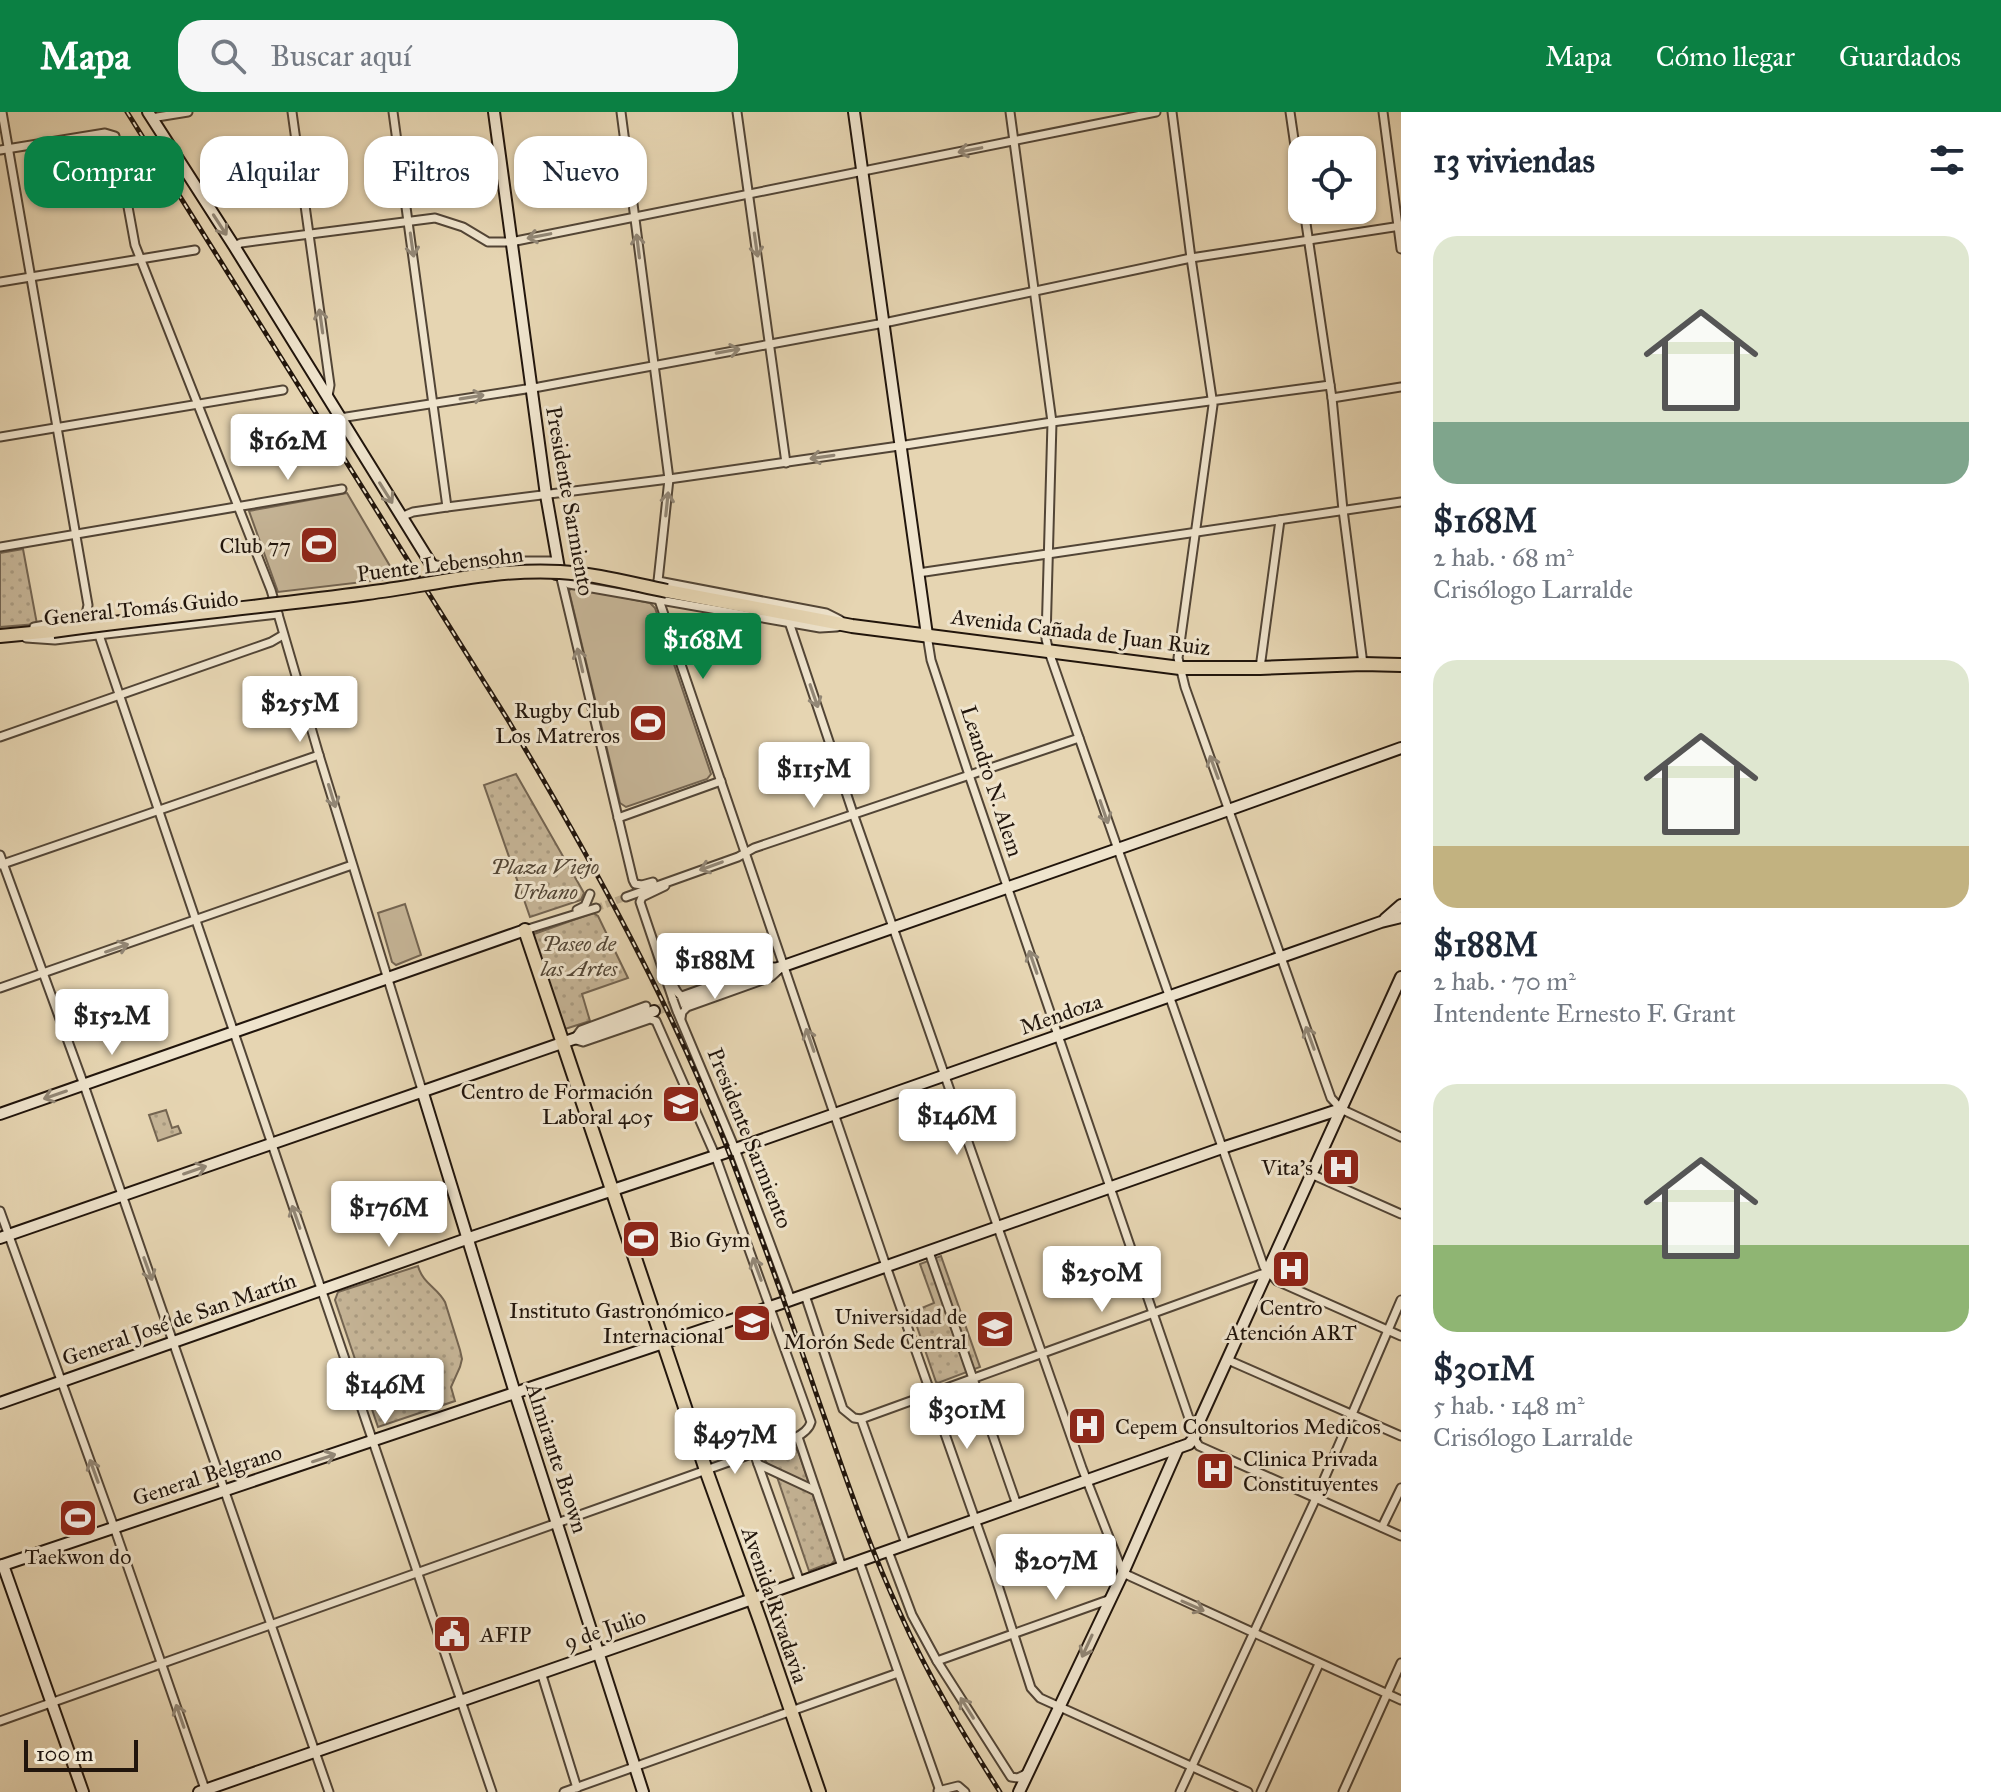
<!DOCTYPE html>
<html lang="es">
<head>
<meta charset="utf-8">
<style>
  :root { --surface:#fff; --page:#f6f6f7; --text:#1f2937; --muted:#747a83; --accent:#0b8043 }
  body { margin:0; font-family:"IM FELL Great Primer",serif; background:var(--page); color:var(--text); height:100vh; display:flex; flex-direction:column; font-size:30px; white-space:nowrap }
  * { box-sizing:border-box; margin:0 }
  p { font-size:26px; color:var(--muted) }
  .icon { flex:none; width:44px; height:44px; fill:none; stroke:currentColor; stroke-width:2; stroke-linecap:round; stroke-linejoin:round }
  .map { position:relative; flex:1; overflow:hidden }
  .side { display:flex; flex-direction:column; background:var(--surface); width:600px }
  .side>* { flex:none }
  .top-card { position:absolute; left:24px; top:24px; width:760px; height:72px; display:flex; gap:16px }
  .buttons { position:absolute; left:1288px; top:24px; display:grid; gap:16px }
  .buttons a { display:grid; place-items:center; width:88px; height:88px; border-radius:16px; background:var(--surface); box-shadow:0 2px 6px #0004; font-size:40px }
  .scale { position:absolute; left:24px; bottom:20px; width:114px; box-sizing:border-box; padding-left:8px; border:4px solid #21150c; border-top:0; font-size:22px; line-height:28px; white-space:nowrap; color:#21150c; -webkit-text-stroke:6px #efe4cd; paint-order:stroke }
  .price { position:absolute; translate:-50% -68px; padding:0 18px; border-radius:8px; background:#fff; color:#222; font-size:26px; line-height:52px; filter:drop-shadow(0 2px 4px #0008) }
  .price::after { content:''; position:absolute; left:50%; top:48px; width:24px; height:18px; margin-left:-12px; background:inherit; clip-path:polygon(0 0,100% 0,50% 100%) }
  .price.on { background:var(--accent); color:#fff }
  ul { padding:0; list-style:none }
  li { display:grid; align-content:center; gap:16px; height:424px; padding:0 32px }
  li span { display:grid; place-items:center; height:248px; border-radius:24px; color:#555 }
  li>.icon { margin-inline-start:auto }
  span .icon { width:144px; height:144px; fill:#fffc; stroke-width:1 }
  li b { font-size:34px }
  h2 { display:flex; justify-content:space-between; align-items:center; height:96px; padding:0 32px; font-size:34px }
  .pill { padding:0 28px; border-radius:24px; background:var(--surface); box-shadow:0 2px 6px #0004; font-size:28px; line-height:72px }
  .pill.on { background:var(--accent); color:#fff }
  header { display:flex; align-items:center; gap:48px; box-sizing:border-box; height:112px; padding:0 40px; background:var(--accent); color:#fff }
  header strong { font-size:38px }
  nav { display:flex; gap:44px; margin-inline-start:auto; font-size:28px }
  .search { width:560px; height:72px; background:var(--page); display:flex; align-items:center; gap:20px; box-sizing:border-box; padding:0 28px; border-radius:24px; color:var(--muted); font-size:30px }
  main { display:flex; flex:1; min-height:0 }
  .map>svg:first-child { display:block }
  .green { fill:#c5b496; stroke:#736451; stroke-width:2 }
  .park { fill:url(#park-dots); stroke:#736451; stroke-width:2 }
  .lines { fill:none; stroke-linecap:round; stroke-linejoin:round }
  .street-tunnel { stroke:#bfaf91; stroke-width:7; stroke-dasharray:7 3.5; stroke-linecap:butt }
  .secondary-tunnel { stroke:#bfaf91; stroke-width:10; stroke-dasharray:10 5; stroke-linecap:butt }
  .street-casing { stroke:#524536; stroke-width:11 }
  .secondary-casing { stroke:#21150c; stroke-width:14 }
  .primary-casing { stroke:#21150c; stroke-width:16 }
  .street { stroke:#efe4cd; stroke-width:7 }
  .secondary { stroke:#efe4cd; stroke-width:10 }
  .primary { stroke:#e6d5b2; stroke-width:12 }
  .rail-casing { stroke:#21150c; stroke-width:5 }
  .rail { stroke:#efe4cd; stroke-width:2; stroke-dasharray:6; stroke-linecap:butt }
  .street-bridge-casing { stroke:#524536; stroke-width:11; stroke-linecap:butt }
  .primary-bridge-casing { stroke:#21150c; stroke-width:16; stroke-linecap:butt }
  .street-bridge { stroke:#efe4cd; stroke-width:7 }
  .primary-bridge { stroke:#e6d5b2; stroke-width:12 }
  .oneway { stroke:#928776 }
  .labels { text-anchor:middle; dominant-baseline:central; stroke-width:6; stroke-linejoin:round; paint-order:stroke }
  .street-label { font-size:22px; fill:#21150c; stroke:#efe4cd }
  .poi-label { font-size:22px; fill:#21150c; stroke:#efe4cd; text-anchor:end }
  .park-label { font-size:22px; font-style:italic; fill:#524535; stroke:#efe4cd }
</style>
</head>
<body>
<header>
<strong>Mapa</strong>
<div class="search"><svg class="icon" aria-label="search" viewBox="0 0 24 24"><circle cx="10" cy="10" r="6"/><path d="M15 15l6 6"/></svg>Buscar aquí</div>
<nav><a>Mapa</a><a>Cómo llegar</a><a>Guardados</a></nav>
</header>
<main>
<div class="map">
<svg width="1401" height="1680" viewBox="0 0 1401 1680">
  <defs>
    <pattern id="park-dots" width="8" height="8" patternUnits="userSpaceOnUse" patternTransform="scale(2)"><rect width="8" height="8" fill="#c5b496"/><path d="M2 2h.1M6 6h.1" fill="none" stroke="#a99a80" stroke-width="1.8" stroke-linecap="round"/></pattern>
  </defs>
  <rect width="100%" height="100%" fill="#e6d5b2"/>
  <filter id="stains"><feTurbulence type="fractalNoise" baseFrequency=".0025" numOctaves="4"/><feColorMatrix values="0 0 0 0 .2 0 0 0 0 .09 0 0 0 0 .02 0 0 0 .5 -.17"/></filter>
  <radialGradient id="worn" r=".72"><stop offset=".6" stop-color="#630" stop-opacity="0"/><stop offset="1" stop-color="#630" stop-opacity=".3"/></radialGradient>
  <!-- green -->
  <g class="green">
    <path d="M347,381L397,466L278,480L249,399Z"/>
    <path d="M572,475L650,491L655,496L711,662L707,667L626,695L620,691L569,479Z"/>
    <path d="M405,792L421,843L396,853L392,850L378,801Z"/>
  </g>
  <!-- park -->
  <g class="park">
    <path d="M23,437L37,512L0,515V441Z"/>
    <path d="M516,662L584,781L581,788L530,805L484,673Z"/>
    <path d="M593,801L598,804L628,866L582,882L590,909L565,917L534,828V822Z"/>
    <path d="M166,998L172,1016L178,1014L181,1021L158,1029L149,1003Z"/>
    <path d="M941,1144L980,1255L938,1271L936,1270L912,1200L934,1191L920,1152Z"/>
    <path d="M418,1154C423,1172 437,1175 445,1190L460,1238L462,1247L460,1255L451,1275L455,1289L378,1315L335,1188L338,1180Z"/>
    <path d="M786,1334L795,1336L798,1339L835,1448L829,1455L824,1453L809,1459L774,1356C768,1353 764,1350 764,1342Z"/>
  </g>
  <g class="lines">
    <!-- street-tunnel -->
    <path class="street-tunnel" d="M596,796L626,785"/>
    <!-- secondary-tunnel -->
    <path class="secondary-tunnel" d="M654,899L678,891"/>
    <defs>
      <g id="street">
        <path d="M2,0L88,493L86,502L78,507L34,515"/>
        <path d="M292,0L330,273L328,284"/>
        <path d="M393,0L447,395"/>
        <path d="M621,0L669,367L658,469L659,488L886,1154L996,1467L1031,1576L1040,1586L1248,1680"/>
        <path d="M737,0L786,351"/>
        <path d="M1010,0L1052,310L1046,527L1049,540L1264,1155L1277,1169L1401,1224"/>
        <path d="M1172,0L1191,146L1213,293L1178,546L1185,575L1331,986L1341,997L1401,1025"/>
        <path d="M1290,0L1302,82"/>
        <path d="M1383,0L1401,137"/>
        <path d="M151,6L188,0"/>
        <path d="M0,38L105,21L115,24L135,133L271,478L319,643L422,978"/>
        <path d="M1304,98L1332,286L1343,398L1363,552"/>
        <path d="M234,134L241,131L435,106L463,115L488,130H511L1156,0"/>
        <path d="M0,170L195,138"/>
        <path d="M1332,286L1401,275"/>
        <path d="M340,306L539,275L884,211L1191,146L1401,114"/>
        <path d="M0,325L283,278"/>
        <path d="M401,405L413,400L447,395L669,367L899,334L1052,310L1330,273"/>
        <path d="M0,435L342,377"/>
        <path d="M431,452L441,454L499,449H558"/>
        <path d="M918,461L1401,390"/>
        <path d="M560,462L633,768L635,772L642,773L653,770"/>
        <path d="M561,464L569,472L820,516L837,515"/>
        <path d="M658,469L826,501L840,508"/>
        <path d="M789,510L853,701L1082,1356L1123,1461L1401,1588"/>
        <path d="M99,523L492,1680"/>
        <path d="M927,523L931,548L969,663L1191,1312L1194,1326L1199,1334L1401,1424"/>
        <path d="M26,526L55,528L278,502"/>
        <path d="M1260,556L1280,408"/>
        <path d="M0,625L271,530L283,523"/>
        <path d="M618,706L721,669"/>
        <path d="M0,743L84,973L329,1680"/>
        <path d="M0,753L319,643"/>
        <path d="M665,774L642,785L640,790L673,888"/>
        <path d="M626,785L738,745L754,736L1079,626"/>
        <path d="M577,798L585,794L590,782"/>
        <path d="M525,818L596,796"/>
        <path d="M667,864C674,869 674,881 682,884L766,854L774,855"/>
        <path d="M0,876L352,753"/>
        <path d="M677,899L735,1037L791,1188"/>
        <path d="M681,906L682,900L687,895L771,865L780,857"/>
        <path d="M575,926L581,918L646,894"/>
        <path d="M1311,1062L1401,1102"/>
        <path d="M0,1099L114,1415L206,1680"/>
        <path d="M929,1140L1017,1393"/>
        <path d="M805,1183L843,1297L854,1306L861,1307L906,1432"/>
        <path d="M1228,1248L1401,1324"/>
        <path d="M861,1307L1267,1160"/>
        <path d="M798,1325L842,1455"/>
        <path d="M754,1341L800,1470"/>
        <path d="M758,1352L816,1379"/>
        <path d="M1382,1415L1401,1376"/>
        <path d="M888,1439L912,1503L937,1549L1011,1665L1018,1666L1028,1661"/>
        <path d="M859,1449L940,1679"/>
        <path d="M937,1549L1108,1488"/>
        <path d="M541,1560L577,1676"/>
        <path d="M0,1609L754,1341C770,1335 807,1327 811,1310L715,1043L656,909L650,907L583,930L576,928"/>
        <path d="M938,1679L958,1674L965,1680"/>
        <path d="M564,1680L898,1561"/>
        <path d="M1180,1680L1316,1386L1401,1188"/>
        <path d="M1261,1680L1319,1552"/>
        <path d="M1343,1680L1401,1551"/>
      </g>
      <g id="secondary">
        <path d="M148,0L234,134L431,452L433,468"/>
        <path d="M494,0L546,383L560,462H556"/>
        <path d="M854,0L927,523"/>
        <path d="M1385,807L1401,793"/>
        <path d="M678,891L1209,705L1401,636"/>
        <path d="M422,978L515,1281L643,1680"/>
        <path d="M0,1002L525,818"/>
        <path d="M0,1126L654,899"/>
        <path d="M0,1291L475,1124L724,1041L1381,810L1401,805"/>
        <path d="M3,1453L83,1680"/>
        <path d="M0,1454L785,1190L1222,1036L1341,997"/>
        <path d="M199,1680L645,1525L1189,1332L1194,1326L1198,1312L1401,865"/>
        <path d="M1019,1680L1123,1461L1178,1336"/>
      </g>
      <g id="primary">
        <path d="M667,479L852,514L1180,556H1260L1363,552L1401,553"/>
        <path d="M0,524L53,519"/>
        <path d="M525,818L706,1358L761,1511L819,1680"/>
      </g>
    </defs>
    <!-- street casing -->
    <use href="#street" class="street-casing"/>
    <!-- secondary casing -->
    <use href="#secondary" class="secondary-casing"/>
    <!-- primary casing -->
    <use href="#primary" class="primary-casing"/>
    <!-- street -->
    <use href="#street" class="street"/>
    <!-- secondary -->
    <use href="#secondary" class="secondary"/>
    <!-- primary -->
    <use href="#primary" class="primary"/>
    <defs>
      <path id="rail" d="M127,0L508,608C591,747 671,891 730,1043C760,1122 789,1201 816,1281C842,1355 867,1430 900,1501C928,1564 963,1622 1000,1680"/>
    </defs>
    <!-- rail casing -->
    <use href="#rail" class="rail-casing"/>
    <!-- rail -->
    <use href="#rail" class="rail"/>
    <defs>
      <path id="street-bridge" d="M673,888L677,899"/>
      <path id="primary-bridge" d="M53,519C158,504 263,495 367,481C431,473 495,456 560,460C596,462 632,472 667,479"/>
    </defs>
    <!-- street-bridge casing -->
    <use href="#street-bridge" class="street-bridge-casing"/>
    <!-- primary-bridge casing -->
    <use href="#primary-bridge" class="primary-bridge-casing"/>
    <!-- street-bridge -->
    <use href="#street-bridge" class="street-bridge"/>
    <!-- primary-bridge -->
    <use href="#primary-bridge" class="primary-bridge"/>
  </g>
  <!-- one-way arrows -->
  <defs><path id="oneway-shaft" d="M-6 0H5M1.5-3L5.5 0L1.5 3" fill="none" stroke-width="1.6" stroke-linecap="round" stroke-linejoin="round" transform="scale(2)"/></defs>
  <g class="oneway">
    <use href="#oneway-shaft" transform="translate(970 38) rotate(169)"/>
    <use href="#oneway-shaft" transform="translate(220 113) rotate(57)"/>
    <use href="#oneway-shaft" transform="translate(539 124) rotate(169)"/>
    <use href="#oneway-shaft" transform="translate(412 133) rotate(82)"/>
    <use href="#oneway-shaft" transform="translate(756 133) rotate(82)"/>
    <use href="#oneway-shaft" transform="translate(638 134) rotate(-97)"/>
    <use href="#oneway-shaft" transform="translate(321 209) rotate(-98)"/>
    <use href="#oneway-shaft" transform="translate(728 239) rotate(-10)"/>
    <use href="#oneway-shaft" transform="translate(472 285) rotate(-9)"/>
    <use href="#oneway-shaft" transform="translate(822 345) rotate(172)"/>
    <use href="#oneway-shaft" transform="translate(386 381) rotate(58)"/>
    <use href="#oneway-shaft" transform="translate(667 392) rotate(-84)"/>
    <use href="#oneway-shaft" transform="translate(580 548) rotate(-103)"/>
    <use href="#oneway-shaft" transform="translate(814 584) rotate(71)"/>
    <use href="#oneway-shaft" transform="translate(1214 655) rotate(-110)"/>
    <use href="#oneway-shaft" transform="translate(332 684) rotate(73)"/>
    <use href="#oneway-shaft" transform="translate(1104 700) rotate(71)"/>
    <use href="#oneway-shaft" transform="translate(711 754) rotate(160)"/>
    <use href="#oneway-shaft" transform="translate(117 836) rotate(-19)"/>
    <use href="#oneway-shaft" transform="translate(1033 850) rotate(-109)"/>
    <use href="#oneway-shaft" transform="translate(1310 926) rotate(-110)"/>
    <use href="#oneway-shaft" transform="translate(810 928) rotate(-109)"/>
    <use href="#oneway-shaft" transform="translate(55 983) rotate(161)"/>
    <use href="#oneway-shaft" transform="translate(195 1058) rotate(-19)"/>
    <use href="#oneway-shaft" transform="translate(296 1105) rotate(-109)"/>
    <use href="#oneway-shaft" transform="translate(148 1157) rotate(70)"/>
    <use href="#oneway-shaft" transform="translate(757 1157) rotate(-110)"/>
    <use href="#oneway-shaft" transform="translate(324 1346) rotate(-18)"/>
    <use href="#oneway-shaft" transform="translate(94 1359) rotate(-110)"/>
    <use href="#oneway-shaft" transform="translate(1193 1494) rotate(24)"/>
    <use href="#oneway-shaft" transform="translate(1087 1534) rotate(115)"/>
    <use href="#oneway-shaft" transform="translate(967 1596) rotate(-122)"/>
    <use href="#oneway-shaft" transform="translate(180 1604) rotate(-109)"/>
  </g>
  <!-- icons -->
  <defs>
    <symbol id="stadium-square" viewBox="-11 -11 22 22"><rect x="-9" y="-9" width="18" height="18" rx="4" fill="#8f2418" stroke="#efe4cd"/><path d="M0-5a6.5 5 0 1 0 0 10a6.5 5 0 1 0 0-10ZM-3.5-1.8h7v3.6h-7Z" fill="#fff"/></symbol>
    <symbol id="university-square" viewBox="-11 -11 22 22"><rect x="-9" y="-9" width="18" height="18" rx="4" fill="#8f2418" stroke="#efe4cd"/><path d="M0-5L7-2L0 1L-7-2ZM-4 1L0 2.5L4 1V4Q0 6-4 4Z" fill="#fff"/></symbol>
    <symbol id="hospital-square" viewBox="-11 -11 22 22"><rect x="-9" y="-9" width="18" height="18" rx="4" fill="#8f2418" stroke="#efe4cd"/><path d="M-5-5h3v3.5h4V-5h3V5h-3V1.5h-4V5h-3Z" fill="#fff"/></symbol>
    <symbol id="civic-square" viewBox="-11 -11 22 22"><rect x="-9" y="-9" width="18" height="18" rx="4" fill="#8f2418" stroke="#efe4cd"/><path d="M-.6-6.5H3V-4.5H.6V-3L4-1V1h2V6H-6V1h2V-1L-.6-3ZM-1.2 2.5V6h2.4V2.5Z" fill="#fff"/></symbol>
  </defs>
  <g fill-rule="evenodd">
    <use href="#stadium-square" x="297" y="411" width="44" height="44"/>
    <use href="#stadium-square" x="626" y="589" width="44" height="44"/>
    <use href="#university-square" x="659" y="970" width="44" height="44"/>
    <use href="#hospital-square" x="1319" y="1033" width="44" height="44"/>
    <use href="#stadium-square" x="619" y="1105" width="44" height="44"/>
    <use href="#hospital-square" x="1269" y="1135" width="44" height="44"/>
    <use href="#university-square" x="730" y="1189" width="44" height="44"/>
    <use href="#university-square" x="973" y="1195" width="44" height="44"/>
    <use href="#hospital-square" x="1065" y="1292" width="44" height="44"/>
    <use href="#hospital-square" x="1193" y="1337" width="44" height="44"/>
    <use href="#stadium-square" x="56" y="1384" width="44" height="44"/>
    <use href="#civic-square" x="430" y="1500" width="44" height="44"/>
  </g>
  <g class="labels">
    <!-- street labels -->
    <g class="street-label">
      <text transform="translate(570 389) rotate(80)">Presidente Sarmiento</text>
      <text transform="translate(440 452) rotate(-7)">Puente Lebensohn</text>
      <text transform="translate(141 496) rotate(-6)">General Tomás Guido</text>
      <text transform="translate(1081 520) rotate(7)">Avenida Cañada de Juan Ruiz</text>
      <text transform="translate(992 669) rotate(72)">Leandro N. Alem</text>
      <text transform="translate(1061 902) rotate(-19)">Mendoza</text>
      <text transform="translate(750 1026) rotate(68)">Presidente Sarmiento</text>
      <text transform="translate(179 1207) rotate(-19)">General José de San Martín</text>
      <text transform="translate(557 1346) rotate(72)">Almirante Brown</text>
      <text transform="translate(207 1363) rotate(-18)">General Belgrano</text>
      <text transform="translate(775 1493) rotate(71)">Avenida Rivadavia</text>
      <text transform="translate(605 1517) rotate(-19)">9 de Julio</text>
    </g>
    <!-- poi labels -->
    <g class="poi-label">
      <text x="291" y="433">Club 77</text>
      <text x="620" y="598">Rugby Club<tspan x="620" dy="25">Los Matreros</tspan></text>
      <text x="653" y="979">Centro de Formación<tspan x="653" dy="25">Laboral 405</tspan></text>
      <text x="1313" y="1055">Vita's</text>
      <text x="669" y="1127" text-anchor="start">Bio Gym</text>
      <text x="1291" y="1195" text-anchor="middle">Centro<tspan x="1291" dy="25">Atención ART</tspan></text>
      <text x="724" y="1198">Instituto Gastronómico<tspan x="724" dy="25">Internacional</tspan></text>
      <text x="967" y="1204">Universidad de<tspan x="967" dy="25">Morón Sede Central</tspan></text>
      <text x="1115" y="1314" text-anchor="start">Cepem Consultorios Medicos</text>
      <text x="1243" y="1346" text-anchor="start">Clinica Privada<tspan x="1243" dy="25">Constituyentes</tspan></text>
      <text x="78" y="1444" text-anchor="middle">Taekwon do</text>
      <text x="480" y="1522" text-anchor="start">AFIP</text>
    </g>
    <!-- park labels -->
    <g class="park-label">
      <text x="545" y="754">Plaza Viejo<tspan x="545" dy="25">Urbano</tspan></text>
      <text x="579" y="831">Paseo de<tspan x="579" dy="25">las Artes</tspan></text>
    </g>
  </g>
  <rect width="100%" height="100%" filter="url(#stains)"/>
  <rect width="100%" height="100%" fill="url(#worn)"/>
</svg>
<div class="buttons">
<a><svg class="icon" aria-label="locate" viewBox="0 0 24 24"><circle cx="12" cy="12" r="6"/><path d="M12 2v4M12 18v4M2 12h4M18 12h4"/></svg></a>
</div>
<div class="scale">100 m</div>
<b class="price" style="left:288px;top:370px">$162M</b>
<b class="price on" style="left:703px;top:569px">$168M</b>
<b class="price" style="left:300px;top:632px">$255M</b>
<b class="price" style="left:814px;top:698px">$115M</b>
<b class="price" style="left:715px;top:889px">$188M</b>
<b class="price" style="left:112px;top:945px">$152M</b>
<b class="price" style="left:957px;top:1045px">$146M</b>
<b class="price" style="left:389px;top:1137px">$176M</b>
<b class="price" style="left:1102px;top:1202px">$250M</b>
<b class="price" style="left:385px;top:1314px">$146M</b>
<b class="price" style="left:967px;top:1339px">$301M</b>
<b class="price" style="left:735px;top:1364px">$497M</b>
<b class="price" style="left:1056px;top:1490px">$207M</b>
<div class="top-card">
<a class="pill on">Comprar</a>
<a class="pill">Alquilar</a>
<a class="pill">Filtros</a>
<a class="pill">Nuevo</a>
</div>
</div>
<section class="side">
<h2>13 viviendas<svg class="icon" aria-label="filters" viewBox="0 0 24 24"><path d="M4 7h16M4 17h16"/><circle cx="9" cy="7" r="2"/><circle cx="15" cy="17" r="2"/></svg></h2>
<ul>
<li><span style="background:linear-gradient(#dfe7d0 75%,#7fa58c 0)"><svg class="icon" aria-label="home" viewBox="0 0 24 24"><path d="M3 11l9-7 9 7M6 9v11h12V9"/></svg></span><div><b>$168M</b><p>2 hab. · 68 m²</p><p>Crisólogo Larralde</p></div></li>
<li><span style="background:linear-gradient(#dfe7d0 75%,#c2b280 0)"><svg class="icon" aria-label="home" viewBox="0 0 24 24"><path d="M3 11l9-7 9 7M6 9v11h12V9"/></svg></span><div><b>$188M</b><p>2 hab. · 70 m²</p><p>Intendente Ernesto F. Grant</p></div></li>
<li><span style="background:linear-gradient(#dfe7d0 65%,#8fb573 0)"><svg class="icon" aria-label="home" viewBox="0 0 24 24"><path d="M3 11l9-7 9 7M6 9v11h12V9"/></svg></span><div><b>$301M</b><p>5 hab. · 148 m²</p><p>Crisólogo Larralde</p></div></li>
</ul>
</section>
</main>
</body>
</html>
